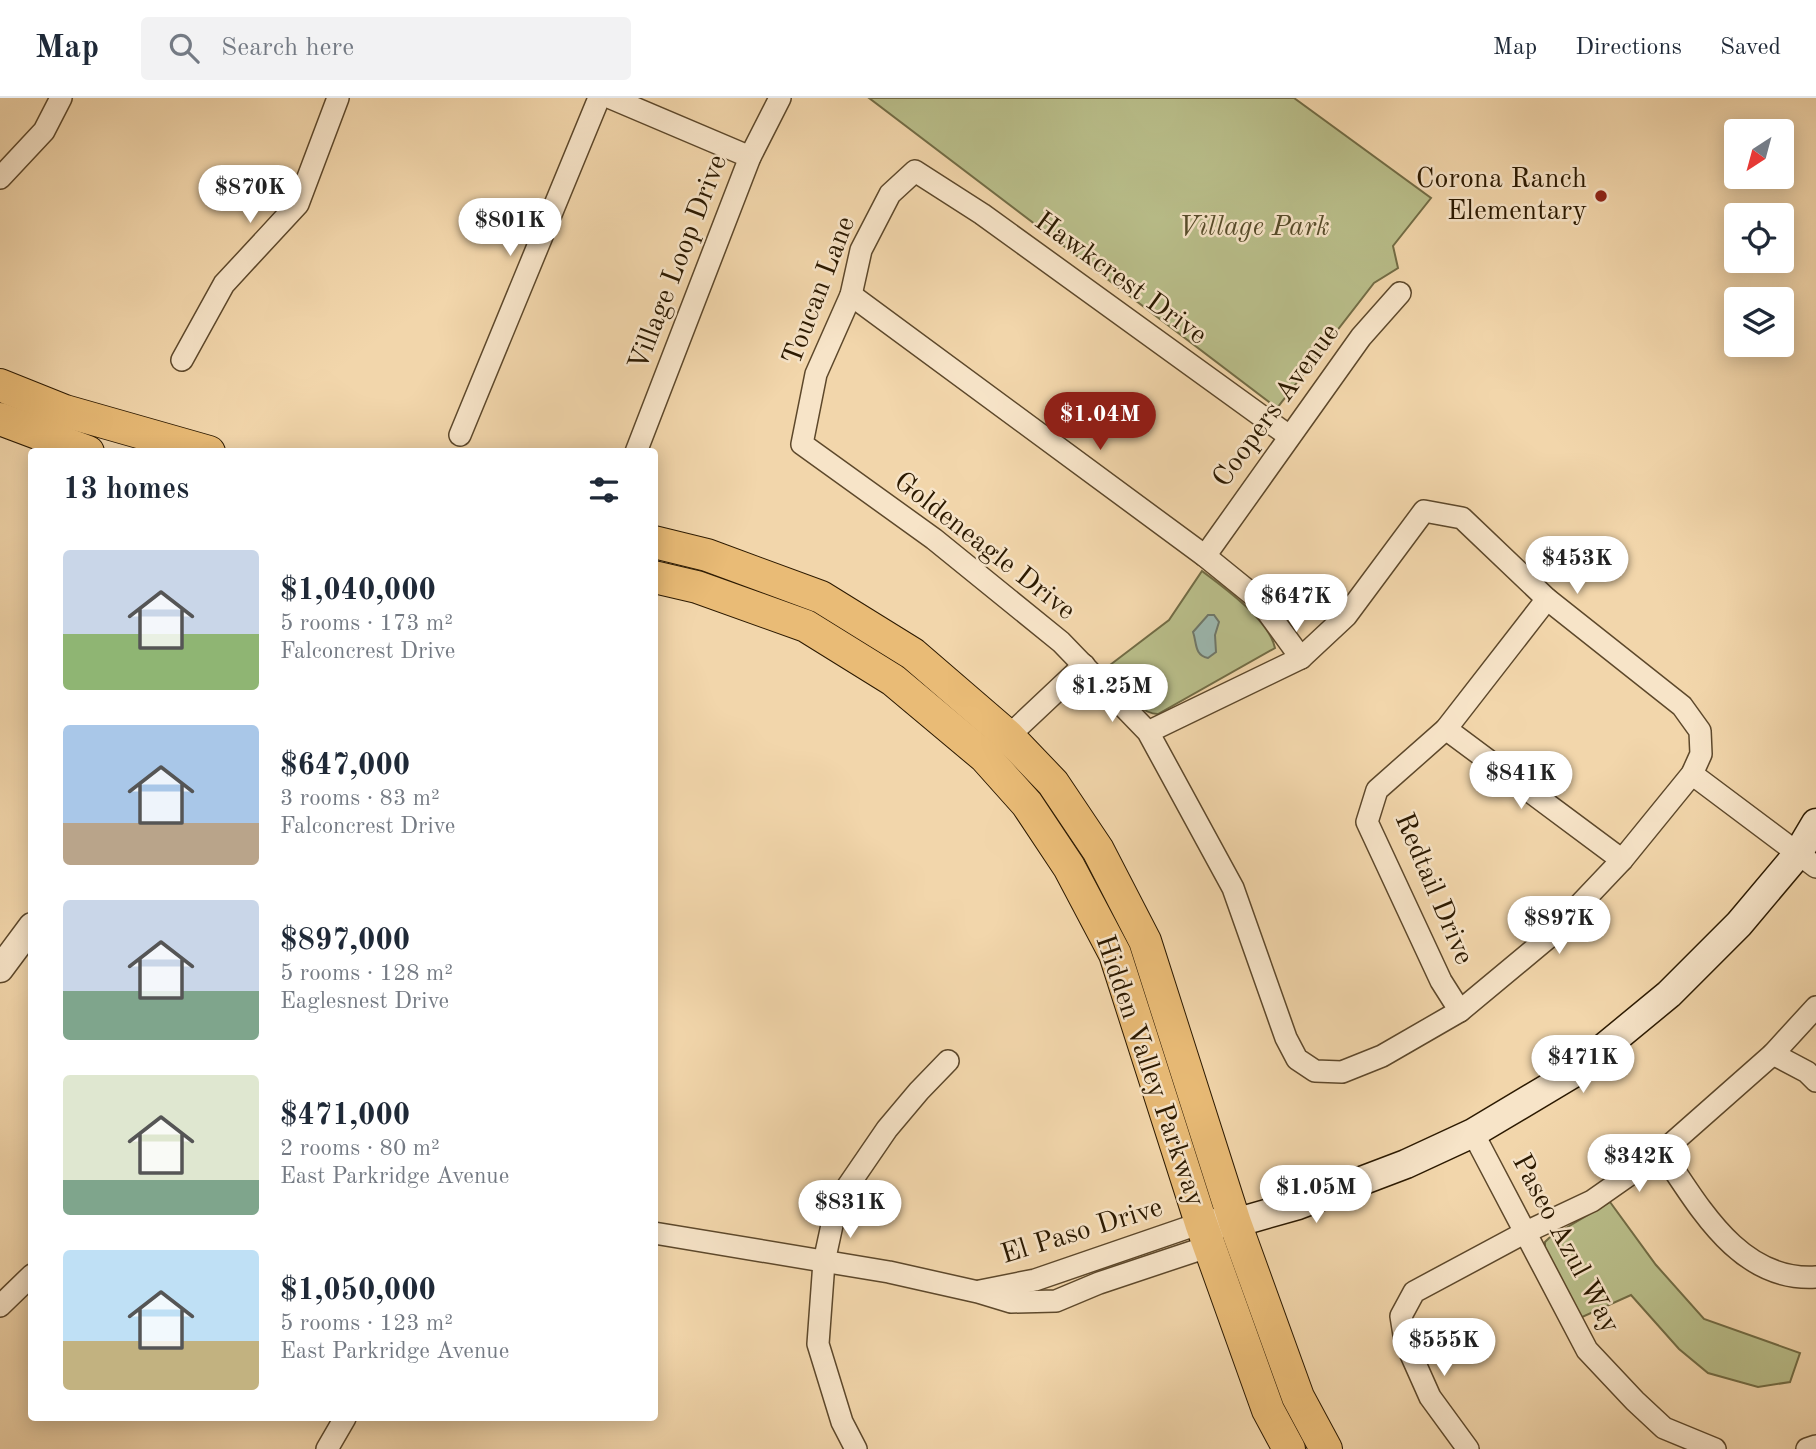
<!DOCTYPE html>
<html lang="en">
<head>
<meta charset="utf-8">
<style>
  :root { --surface:#fff; --page:#f2f2f3; --text:#1f2937; --muted:#747a83; --line:#e0e1e3; --accent:#8f2418 }
  body { margin:0; font-family:"Old Standard TT",serif; background:var(--page); color:var(--text); height:100vh; display:flex; flex-direction:column; font-size:26px; white-space:nowrap }
  * { box-sizing:border-box; margin:0 }
  p { font-size:23px; color:var(--muted) }
  .icon { flex:none; width:38px; height:38px; fill:none; stroke:currentColor; stroke-width:2; stroke-linecap:round; stroke-linejoin:round }
  .map { position:relative; flex:1; overflow:hidden }
  .sheet { position:absolute; left:28px; top:350px; width:630px; height:973px; display:flex; flex-direction:column; background:var(--surface); border-radius:7px; box-shadow:0 4px 18px #0003 }
  .sheet>* { flex:none }
  .needle { width:46px; rotate:216deg }
  .fabs { position:absolute; left:1724px; top:21px; display:grid; gap:14px }
  .fabs a { display:grid; place-items:center; width:70px; height:70px; border-radius:7px; background:var(--surface); box-shadow:0 4px 18px #0003; font-size:35px }
  .price { position:absolute; translate:-50% -60px; padding:0 16px; border-radius:24px; background:#fff; color:#222; font-size:23px; line-height:46px; filter:drop-shadow(0 2px 4px #0008) }
  .price::after { content:''; position:absolute; left:50%; top:42px; width:21px; height:16px; margin-left:-10px; background:inherit; clip-path:polygon(0 0,100% 0,50% 100%) }
  .price.current { background:var(--accent); color:#fff }
  ul { padding:0; list-style:none }
  li { display:flex; align-items:center; gap:21px; height:175px; padding:0 35px }
  li span { display:grid; place-items:center; flex:none; width:196px; height:140px; border-radius:7px; color:#555 }
  li>.icon { margin-inline-start:auto }
  span .icon { width:84px; height:84px; fill:#fffc; stroke-width:1 }
  li b { font-size:30px }
  h2 { display:flex; justify-content:space-between; align-items:center; height:84px; padding:0 35px; font-size:30px }
  header { display:flex; align-items:center; gap:42px; box-sizing:border-box; height:98px; padding:0 35px; background:var(--surface); border-bottom:2px solid var(--line) }
  header strong { font-size:33px }
  nav { display:flex; gap:38px; margin-inline-start:auto; font-size:24px }
  .search { width:490px; height:63px; background:var(--page); display:flex; align-items:center; gap:18px; box-sizing:border-box; padding:0 24px; border-radius:7px; color:var(--muted); font-size:26px }
  .map>svg:first-child { display:block }
  .green { fill:#b9be8a; stroke:#726c45; stroke-width:2 }
  .water { fill:#9cb8b0; stroke:#6f786a; stroke-width:2 }
  .lines { fill:none; stroke-linecap:round; stroke-linejoin:round }
  .minor-casing { stroke:#5d482b; stroke-width:24 }
  .tertiary-casing { stroke:#5d482b; stroke-width:29 }
  .secondary-casing { stroke:#2b1900; stroke-width:31 }
  .primary-casing { stroke:#2b1900; stroke-width:34 }
  .minor { stroke:#f7e4c8; stroke-width:21 }
  .tertiary { stroke:#f7e4c8; stroke-width:26 }
  .secondary { stroke:#f7e4c8; stroke-width:28 }
  .primary { stroke:#e9bb76; stroke-width:32 }
  .poi-dot { fill:#8f2418; stroke:#f7e4c8; stroke-width:2.5 }
  .labels { text-anchor:middle; dominant-baseline:central; stroke-width:5; stroke-linejoin:round; paint-order:stroke }
  .poi-label { font-size:28px; fill:#2b1900; stroke:#f7e4c8; text-anchor:end }
  .park-label { font-size:28px; font-style:italic; fill:#564b29; stroke:#f7e4c8 }
  .street-label { font-size:28px; fill:#2b1900; stroke:#f7e4c8 }
</style>
</head>
<body>
<header>
<strong>Map</strong>
<div class="search"><svg class="icon" aria-label="search" viewBox="0 0 24 24"><circle cx="10" cy="10" r="6"/><path d="M15 15l6 6"/></svg>Search here</div>
<nav><a>Map</a><a>Directions</a><a>Saved</a></nav>
</header>
<div class="map">
<svg width="1816" height="1351" viewBox="0 0 1816 1351">
  <rect width="100%" height="100%" fill="#f2d6ab"/>
  <filter id="stains"><feTurbulence type="fractalNoise" baseFrequency=".00286" numOctaves="4"/><feColorMatrix values="0 0 0 0 .2 0 0 0 0 .09 0 0 0 0 .02 0 0 0 .5 -.17"/></filter>
  <radialGradient id="worn" r=".72"><stop offset=".6" stop-color="#630" stop-opacity="0"/><stop offset="1" stop-color="#630" stop-opacity=".3"/></radialGradient>
  <!-- green -->
  <g class="green">
    <path d="M869,0H1294L1431,100L1393,148L1398,170L1374,185L1277,310Z"/>
    <path d="M1202,473C1225,490 1269,522 1275,550L1158,616C1136,616 1121,585 1106,570L1169,522Z"/>
    <path d="M1610,1104L1656,1167L1704,1221L1800,1255L1790,1284L1758,1289L1708,1275L1679,1251L1631,1197L1580,1220L1545,1150V1144L1549,1140Z"/>
  </g>
  <!-- water -->
  <path class="water" d="M1208,517H1214L1219,524L1215,537L1216,554L1208,560C1194,557 1197,545 1193,534Z"/>
  <g class="lines">
    <defs>
      <g id="minor">
        <path d="M611,0L750,59"/>
        <path d="M0,80L44,33L61,0"/>
        <path d="M851,197L1205,458L1258,501L1301,560"/>
        <path d="M182,262L224,186L298,106L338,0"/>
        <path d="M460,337L599,0"/>
        <path d="M636,354L750,59L780,0"/>
        <path d="M1205,458L1361,239L1400,195"/>
        <path d="M1446,631L1622,762"/>
        <path d="M1148,634L1301,560L1346,518L1424,413L1462,420L1547,501L1682,608L1700,633L1701,656L1692,676L1622,762L1549,839L1460,913L1382,958L1342,974L1315,973L1297,961L1286,940L1233,790L1148,634L1061,544L934,441L802,346L816,276L851,197L861,152L890,96L915,73L982,116L1289,338"/>
        <path d="M999,647L1084,567"/>
        <path d="M1692,676L1816,769"/>
        <path d="M1460,913L1441,883L1367,724L1377,692L1446,631L1547,501"/>
        <path d="M1773,956L1807,974L1816,983"/>
        <path d="M1473,1035L1587,1252L1635,1303L1664,1330L1715,1351"/>
        <path d="M1662,1054C1699,1108 1739,1184 1816,1179"/>
        <path d="M654,1135L889,1174L978,1194L1011,1204L1056,1203L1099,1185L1210,1148"/>
        <path d="M980,1193L1035,1182L1201,1125"/>
        <path d="M0,1208L32,1177"/>
        <path d="M327,1351L345,1320"/>
        <path d="M856,1351L842,1324L818,1246L824,1164L837,1104L887,1031L919,993L948,963"/>
        <path d="M1468,1351L1430,1299L1405,1243L1401,1218L1414,1194L1524,1135L1592,1103L1662,1054L1773,956L1816,909"/>
        <path d="M1807,1351L1816,1348"/>
      </g>
      <path id="tertiary" d="M0,871L32,828"/>
      <path id="secondary" d="M1215,1125H1235L1298,1107L1406,1066L1473,1035L1572,976L1669,896L1739,826L1797,757L1816,725"/>
      <g id="primary">
        <path d="M0,287L65,313L209,354"/>
        <path d="M0,321L88,354"/>
        <path d="M654,444L707,457L821,499L913,556L1008,638L1053,685L1098,752L1145,843L1235,1125L1298,1299L1326,1351"/>
        <path d="M654,479L697,489L806,528L893,582L985,659L1027,706L1069,769L1115,856L1201,1125L1268,1312L1289,1351"/>
      </g>
    </defs>
    <!-- minor casing -->
    <use href="#minor" class="minor-casing"/>
    <!-- tertiary casing -->
    <use href="#tertiary" class="tertiary-casing"/>
    <!-- secondary casing -->
    <use href="#secondary" class="secondary-casing"/>
    <!-- primary casing -->
    <use href="#primary" class="primary-casing"/>
    <!-- minor -->
    <use href="#minor" class="minor"/>
    <!-- tertiary -->
    <use href="#tertiary" class="tertiary"/>
    <!-- secondary -->
    <use href="#secondary" class="secondary"/>
    <!-- primary -->
    <use href="#primary" class="primary"/>
  </g>
  <!-- markers -->
  <circle class="poi-dot" cx="1601" cy="98" r="7"/>
  <g class="labels">
    <!-- poi labels -->
    <g class="poi-label">
      <text x="1587" y="82">Corona Ranch<tspan x="1587" dy="32">Elementary</tspan></text>
    </g>
    <!-- park labels -->
    <g class="park-label">
      <text x="1254" y="130">Village Park</text>
    </g>
    <!-- street labels -->
    <g class="street-label">
      <text transform="translate(679 165) rotate(-69)">Village Loop Drive</text>
      <text transform="translate(1120 181) rotate(36)">Hawkcrest Drive</text>
      <text transform="translate(820 193) rotate(-69)">Toucan Lane</text>
      <text transform="translate(1277 308) rotate(-54)">Coopers Avenue</text>
      <text transform="translate(984 449) rotate(38)">Goldeneagle Drive</text>
      <text transform="translate(1433 791) rotate(67)">Redtail Drive</text>
      <text transform="translate(1149 973) rotate(71)">Hidden Valley Parkway</text>
      <text transform="translate(1082 1134) rotate(-17)">El Paso Drive</text>
      <text transform="translate(1565 1146) rotate(62)">Paseo Azul Way</text>
    </g>
  </g>
  <rect width="100%" height="100%" filter="url(#stains)"/>
  <rect width="100%" height="100%" fill="url(#worn)"/>
</svg>
<div class="fabs">
<a><svg class="needle" viewBox="-14 -14 28 28"><path d="M0-13l5 13h-10z" fill="#e53935"/><path d="M0 13l5-13h-10z" fill="#747a83"/></svg></a>
<a><svg class="icon" aria-label="locate" viewBox="0 0 24 24"><circle cx="12" cy="12" r="6"/><path d="M12 2v4M12 18v4M2 12h4M18 12h4"/></svg></a>
<a><svg class="icon" aria-label="layers" viewBox="0 0 24 24"><path d="M12 4l9 5-9 5-9-5zM3 14l9 5 9-5"/></svg></a>
</div>
<b class="price" style="left:250px;top:127px">$870K</b>
<b class="price" style="left:510px;top:160px">$801K</b>
<b class="price current" style="left:1100px;top:354px">$1.04M</b>
<b class="price" style="left:1577px;top:498px">$453K</b>
<b class="price" style="left:1296px;top:536px">$647K</b>
<b class="price" style="left:1112px;top:626px">$1.25M</b>
<b class="price" style="left:1521px;top:713px">$841K</b>
<b class="price" style="left:1559px;top:858px">$897K</b>
<b class="price" style="left:1583px;top:997px">$471K</b>
<b class="price" style="left:1639px;top:1096px">$342K</b>
<b class="price" style="left:1316px;top:1127px">$1.05M</b>
<b class="price" style="left:850px;top:1142px">$831K</b>
<b class="price" style="left:1444px;top:1280px">$555K</b>
<section class="sheet">
<h2>13 homes<svg class="icon" aria-label="filters" viewBox="0 0 24 24"><path d="M4 7h16M4 17h16"/><circle cx="9" cy="7" r="2"/><circle cx="15" cy="17" r="2"/></svg></h2>
<ul>
<li><span style="background:linear-gradient(#c9d6e8 60%,#8fb573 0)"><svg class="icon" aria-label="home" viewBox="0 0 24 24"><path d="M3 11l9-7 9 7M6 9v11h12V9"/></svg></span><div><b>$1,040,000</b><p>5 rooms · 173 m²</p><p>Falconcrest Drive</p></div></li>
<li><span style="background:linear-gradient(#a9c7e8 70%,#b9a48a 0)"><svg class="icon" aria-label="home" viewBox="0 0 24 24"><path d="M3 11l9-7 9 7M6 9v11h12V9"/></svg></span><div><b>$647,000</b><p>3 rooms · 83 m²</p><p>Falconcrest Drive</p></div></li>
<li><span style="background:linear-gradient(#c9d6e8 65%,#7fa58c 0)"><svg class="icon" aria-label="home" viewBox="0 0 24 24"><path d="M3 11l9-7 9 7M6 9v11h12V9"/></svg></span><div><b>$897,000</b><p>5 rooms · 128 m²</p><p>Eaglesnest Drive</p></div></li>
<li><span style="background:linear-gradient(#dfe7d0 75%,#7fa58c 0)"><svg class="icon" aria-label="home" viewBox="0 0 24 24"><path d="M3 11l9-7 9 7M6 9v11h12V9"/></svg></span><div><b>$471,000</b><p>2 rooms · 80 m²</p><p>East Parkridge Avenue</p></div></li>
<li><span style="background:linear-gradient(#bfe0f5 65%,#c2b280 0)"><svg class="icon" aria-label="home" viewBox="0 0 24 24"><path d="M3 11l9-7 9 7M6 9v11h12V9"/></svg></span><div><b>$1,050,000</b><p>5 rooms · 123 m²</p><p>East Parkridge Avenue</p></div></li>
</ul>
</section>
</div>
</body>
</html>
